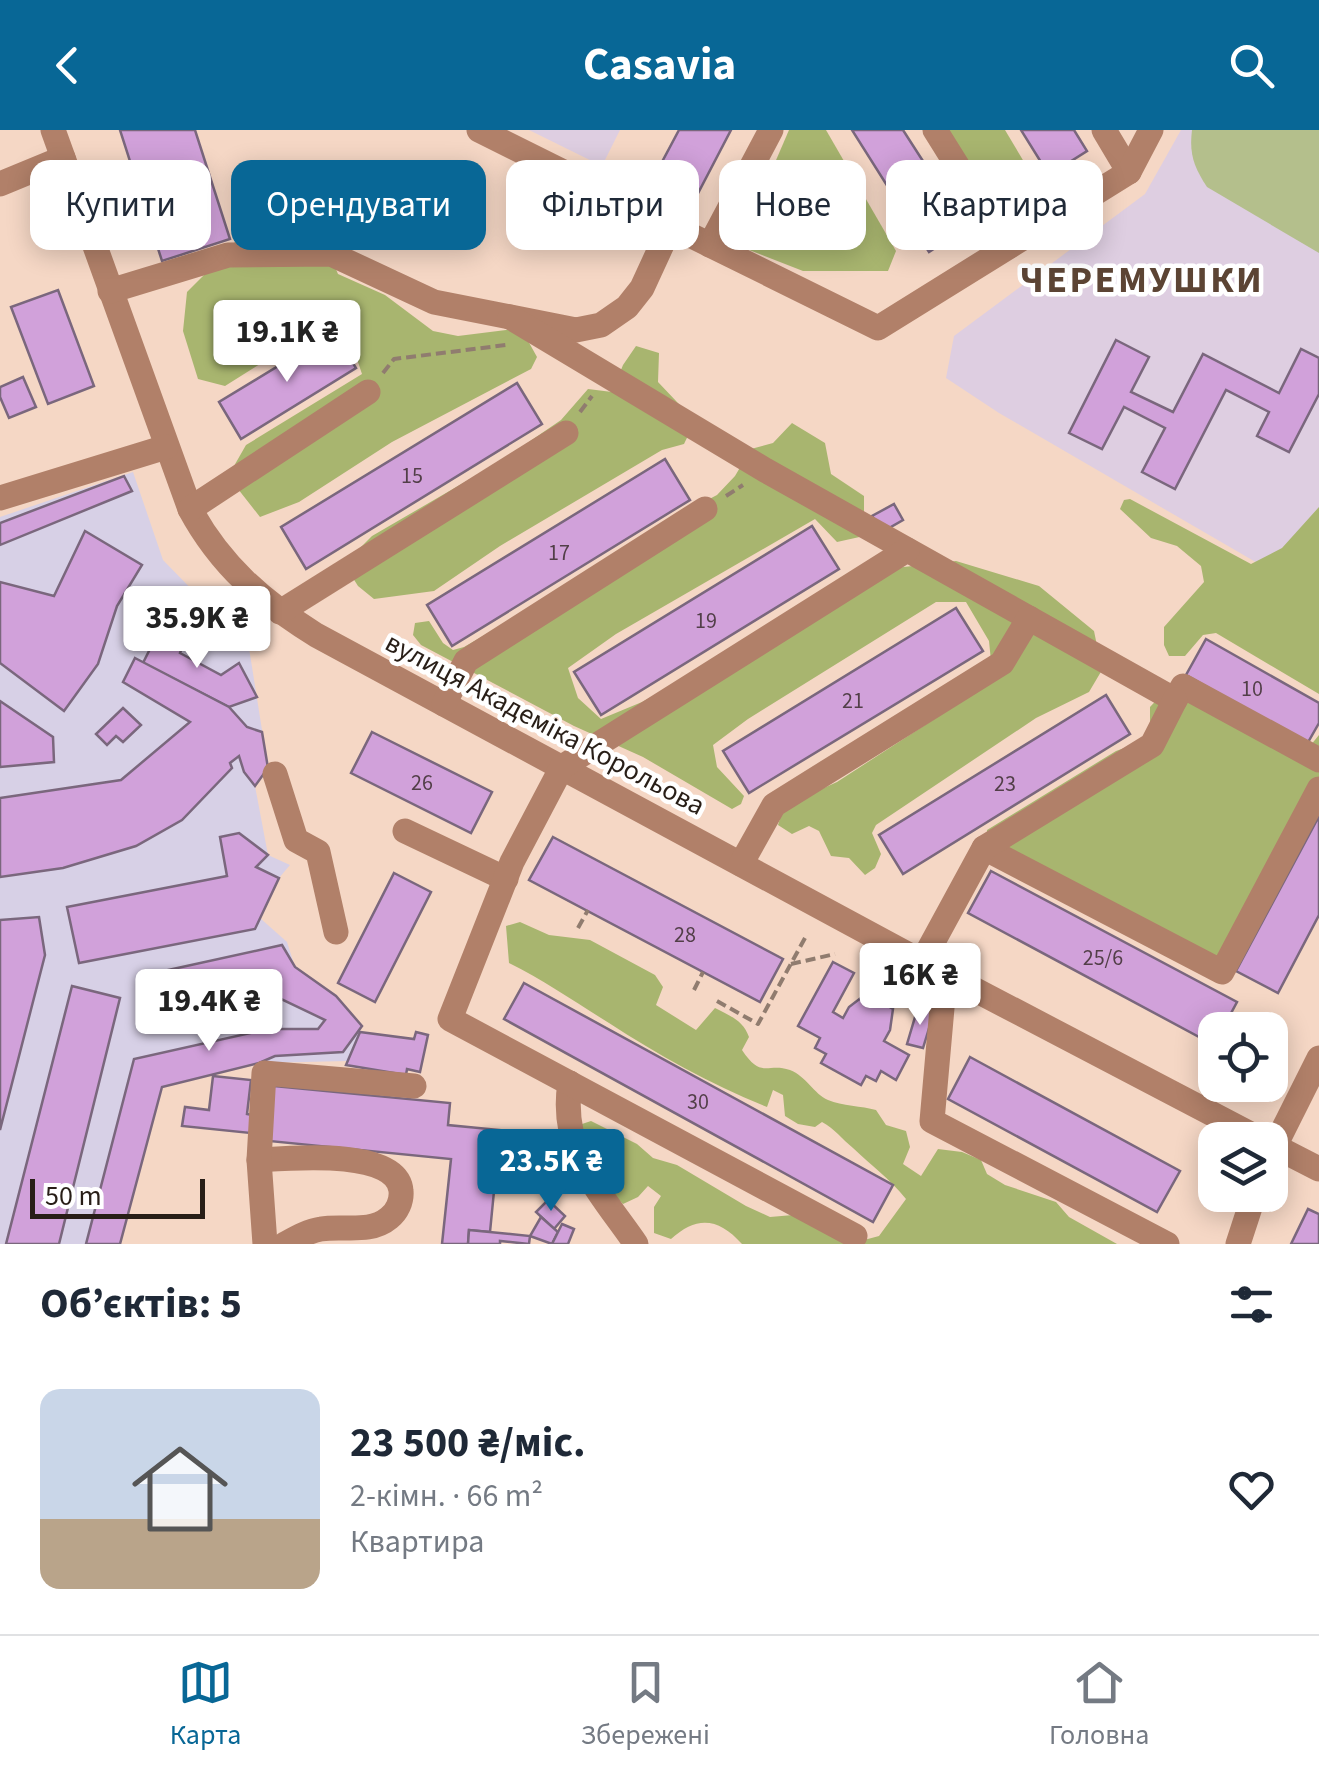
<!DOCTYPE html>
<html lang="uk">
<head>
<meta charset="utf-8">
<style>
  :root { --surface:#fff; --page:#f6f6f7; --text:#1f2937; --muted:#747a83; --line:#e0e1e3; --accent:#086796 }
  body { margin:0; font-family:"Source Sans 3",sans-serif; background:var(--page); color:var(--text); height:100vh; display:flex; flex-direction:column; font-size:38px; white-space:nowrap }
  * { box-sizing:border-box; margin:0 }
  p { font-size:32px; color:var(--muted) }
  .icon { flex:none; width:55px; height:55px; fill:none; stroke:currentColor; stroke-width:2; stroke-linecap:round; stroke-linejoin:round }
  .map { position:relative; height:1114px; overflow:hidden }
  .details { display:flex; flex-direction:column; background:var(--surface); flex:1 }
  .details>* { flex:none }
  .hud { position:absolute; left:30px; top:30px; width:1260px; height:90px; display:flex; gap:20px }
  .tools { position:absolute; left:1198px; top:882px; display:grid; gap:20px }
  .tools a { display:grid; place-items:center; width:90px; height:90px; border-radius:20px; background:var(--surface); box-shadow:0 5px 25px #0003; font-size:50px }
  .scale { position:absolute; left:30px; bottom:25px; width:175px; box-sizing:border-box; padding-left:10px; border:5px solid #281e17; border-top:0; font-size:28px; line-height:35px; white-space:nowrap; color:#281e17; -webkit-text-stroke:8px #fff; paint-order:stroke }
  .price { position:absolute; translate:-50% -85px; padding:0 22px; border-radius:10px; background:#fff; color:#222; font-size:32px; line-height:65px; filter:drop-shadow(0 2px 5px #0008) }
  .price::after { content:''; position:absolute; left:50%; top:60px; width:30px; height:22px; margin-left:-15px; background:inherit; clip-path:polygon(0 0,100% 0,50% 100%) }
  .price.selected { background:var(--accent); color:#fff }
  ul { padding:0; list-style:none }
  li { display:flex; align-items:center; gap:30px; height:250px; padding:0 40px }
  li span { display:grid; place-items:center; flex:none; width:280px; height:200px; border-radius:20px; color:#555 }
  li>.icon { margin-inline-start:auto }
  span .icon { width:120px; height:120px; fill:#fffc; stroke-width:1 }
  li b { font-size:42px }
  h2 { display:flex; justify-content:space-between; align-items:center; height:120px; padding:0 40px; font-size:42px }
  .tag { padding:0 35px; border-radius:20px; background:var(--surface); box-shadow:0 5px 25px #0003; font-size:35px; line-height:90px }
  .tag.selected { background:var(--accent); color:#fff }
  header { display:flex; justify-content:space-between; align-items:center; height:130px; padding:0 40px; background:var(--accent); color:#fff; font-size:45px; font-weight:700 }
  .menu { display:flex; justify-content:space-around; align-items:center; height:140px; border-top:2px solid var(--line); background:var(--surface); font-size:28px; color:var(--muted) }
  .menu a { display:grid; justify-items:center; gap:5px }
  .menu .selected { color:var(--accent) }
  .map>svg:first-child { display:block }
  .industrial { fill:#d7d0e6 }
  .education { fill:#decee1 }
  .green { fill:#b4bf8c }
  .forest { fill:#a8b56f }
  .building { fill:#d1a1da; stroke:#7a677d; stroke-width:2.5 }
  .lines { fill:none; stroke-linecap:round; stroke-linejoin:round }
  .path { stroke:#907c6f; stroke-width:4; stroke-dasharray:10 5; stroke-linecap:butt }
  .minor { stroke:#b18069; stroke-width:25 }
  .labels { text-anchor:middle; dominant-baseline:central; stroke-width:9; stroke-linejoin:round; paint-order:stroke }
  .number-label { font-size:22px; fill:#523f48 }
  .street-label { font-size:28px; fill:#281e17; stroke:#fff }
  .district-label { font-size:38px; font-weight:bold; letter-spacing:2.5px; fill:#5c4434; stroke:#fff }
</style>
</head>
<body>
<header><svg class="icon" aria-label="back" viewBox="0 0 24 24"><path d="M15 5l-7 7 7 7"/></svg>Casavia<svg class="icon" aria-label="search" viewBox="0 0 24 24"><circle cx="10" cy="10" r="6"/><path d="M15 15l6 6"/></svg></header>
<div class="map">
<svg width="1319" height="1114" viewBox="0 0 1319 1114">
  <rect width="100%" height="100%" fill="#f5d7c5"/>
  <!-- industrial -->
  <path class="industrial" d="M133,342L163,430L249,518L268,638L255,656L268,725L290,735L279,748L260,788L287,812L295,837L336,866L362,896L348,931L259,933L162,957L120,1114H0V387Z"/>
  <!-- education -->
  <g class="education">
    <path d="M529,0H620L602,36Z"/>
    <path d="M1181,0H1319V399L1290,452L999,283L946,248L954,206L1145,64Z"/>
  </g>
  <!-- green -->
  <path class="green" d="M1192,0H1319V123L1207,57C1194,37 1189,24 1192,0Z"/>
  <!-- forest -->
  <g class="forest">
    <path d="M789,0H826L896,121L888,141H803L739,116Z"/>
    <path d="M941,0H1005L1048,72L1005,99Z"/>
    <path d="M247,91H283L321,104L338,144L385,165L433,201L458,206L514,199L527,209L537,227L531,239L392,312L299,372L260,387L238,359L234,336L246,315L362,244L351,211L330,195L309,203L225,256L198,249L183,201L187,162L232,117Z"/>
    <path d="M636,216L659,223L658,252L695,291L684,314L662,320L500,416L434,461L374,469L358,456L344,434L372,406L501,331L561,290L588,259L612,262L623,235Z"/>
    <path d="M792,293L825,313L831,344L864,366V406L837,412L815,389L616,504L568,538L578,568L601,589L642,572L895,438L956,431L1039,456L1094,501L1102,540L1089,562L1036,588L876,695L872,703L881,724L875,738L865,745L849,728L831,726L819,701L809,696L792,704L778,695L782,682L793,672L837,652L993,551L989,511L966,472H936L748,589L713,615L717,637L744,666L741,674L732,679L643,627L574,596L421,515L413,505L415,493L429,491L443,513L453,520L464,517L538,474L652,399L717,365L735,346L751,319L773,313Z"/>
    <path d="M1130,369L1251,434L1282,418L1319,377V564L1216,503L1203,505L1185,526H1169L1164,515V497L1204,452L1201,436L1177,416L1151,408L1120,379L1124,370Z"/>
    <path d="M1168,558L1310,616L1319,605V670L1222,833L988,727L987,700L1116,621L1144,611L1150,600V577Z"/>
    <path d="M520,792L549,805L590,810L655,845L663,857L656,875L696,900L715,878C730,886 743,890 749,907L742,920C762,950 767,932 790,940C806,946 814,964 828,970C842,976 862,976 876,980L886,995L906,1001L910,1017L903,1034L921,1046L938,1019L962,1022L981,1030L987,1044L1005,1055L1056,1072L1069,1087L1117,1114H742C719,1088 697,1085 671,1109L654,1103V1077L661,1066L648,1056L638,1067L623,1074L604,1056L576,996L591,991L637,1014L653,1028L677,1035L746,1076L770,1087L793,1085L853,1113L879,1106L906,1069C888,1047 873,1037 853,1018C842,1009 835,999 822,992L815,997L798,994L785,986L783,965L773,960L767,977C712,955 658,925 609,893C575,872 545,851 509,833L506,796Z"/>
  </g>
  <!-- building -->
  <g class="building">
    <path d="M120,0H195L230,109L162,131Z"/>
    <path d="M679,0H731L695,69L654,47Z"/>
    <path d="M852,0H903L966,98L929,122Z"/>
    <path d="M1021,0H1074L1087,21L1049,45Z"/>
    <path d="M408,32L409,75L262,77V55L299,54V33Z"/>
    <path d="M58,160L94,256L48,274L11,177Z"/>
    <path d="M334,202L356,238L241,309L219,272Z"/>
    <path d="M1116,210L1149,227L1131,262L1173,282L1203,224L1279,263L1301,219L1319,228V264L1289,322L1257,306L1269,282L1226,260L1175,359L1142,342L1165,298L1124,277L1102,319L1069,303Z"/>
    <path d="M23,247L36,277L9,288L0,267V257Z"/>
    <path d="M517,253L542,294L306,439L281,397Z"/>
    <path d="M665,329L690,370L452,516L427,475Z"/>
    <path d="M124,346L132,361L0,415V393Z"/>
    <path d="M894,374L903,390L882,402L872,386Z"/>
    <path d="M812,396L839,439L601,585L574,542Z"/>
    <path d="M85,401L142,435L117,476L98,534L64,581L0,533V452L54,466Z"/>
    <path d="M956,478L983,521L749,663L723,621Z"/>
    <path d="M163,493L186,507L180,523L221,545L239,533L257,567L229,577L143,533Z"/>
    <path d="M1206,509L1319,573V593L1307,614L1186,545Z"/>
    <path d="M135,528L229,577L247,597L262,602L268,638L255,656L244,642L239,626L230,633L232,638L182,690L136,716L63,738L0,747V668L121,650L190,592L123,552Z"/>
    <path d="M1106,565L1130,604L903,744L879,705Z"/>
    <path d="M0,571L53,607L54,632L0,637Z"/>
    <path d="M123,578L141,595L123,612L116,606L107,615L96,604Z"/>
    <path d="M372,602L492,662L471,703L351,643Z"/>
    <path d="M1319,686V785L1278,863L1236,841Z"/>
    <path d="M239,703L268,725L256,737L279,748L255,799L79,833L67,777L227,746L220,707Z"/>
    <path d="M553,707L783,829L760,872L529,750Z"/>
    <path d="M991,741L1237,872L1222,900H1215L1214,915L968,783Z"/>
    <path d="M394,743L431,762L375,872L338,853Z"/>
    <path d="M39,787L45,825L0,1000V790Z"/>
    <path d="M282,815L295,837L336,866L362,896L343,922L275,926L259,933L162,957L120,1114H86L134,929L268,899H318L325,890L275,866L153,893L141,846Z"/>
    <path d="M833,832L854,843L833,882L843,888L849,877L866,864L893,879L890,900L884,911L909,925L896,950L881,941L876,951L866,946L861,955L821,933L826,924L815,918L820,908L798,896Z"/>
    <path d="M524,853L893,1055L873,1092L504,889Z"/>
    <path d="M72,856L120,868L59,1114H6Z"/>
    <path d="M918,877L934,882L923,918L907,914Z"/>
    <path d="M1266,890L1282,899L1270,920V900H1261Z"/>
    <path d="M360,902L414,909L416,902L428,905L420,942L407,939L406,945L346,935Z"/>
    <path d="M970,927L1180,1041L1157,1082L948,969Z"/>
    <path d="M213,946L251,950L247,984L252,985L250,1003L182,996L185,977L209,980Z"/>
    <path d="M274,956L450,973L448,995L500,1000L490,1102L469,1100L468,1114H442L451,1029L269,1011Z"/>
    <path d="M548,1070L565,1086L554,1099L536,1082Z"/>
    <path d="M1308,1079L1319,1084V1114H1291Z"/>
    <path d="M541,1087L558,1102L552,1114L530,1106Z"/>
    <path d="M562,1094L574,1099L568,1114H552Z"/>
    <path d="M469,1100L530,1106L529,1114L500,1111V1114H468Z"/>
  </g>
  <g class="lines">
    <!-- path -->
    <g class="path">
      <path d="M383,243L394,229L506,215"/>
      <path d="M580,282L592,266"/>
      <path d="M726,366L743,355"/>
      <path d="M578,798L588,780"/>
      <path d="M791,834L835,824"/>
      <path d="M694,860L703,842"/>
      <path d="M717,871L758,894L805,808"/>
    </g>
    <!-- minor -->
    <g class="minor">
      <path d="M53,0L190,379C220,435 263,472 316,505L922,832L1262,1010"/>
      <path d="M479,0L710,115L771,0"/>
      <path d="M935,0L1008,117"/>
      <path d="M1104,0L1129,42"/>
      <path d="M0,54L63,28"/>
      <path d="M710,115L878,198L1129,42L1151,0"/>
      <path d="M110,161L228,125L331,124L434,172L576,200L601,195L627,177L642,158L671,95"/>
      <path d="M510,187L765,340L1175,570L1183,556L1319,630"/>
      <path d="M0,368L166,317"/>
      <path d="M190,379L368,262"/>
      <path d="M280,482L566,303"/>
      <path d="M444,574L466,531L705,379"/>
      <path d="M275,644L296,710L318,722L336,802"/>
      <path d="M405,701L506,749"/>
      <path d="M984,718L1222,842L1319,659"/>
      <path d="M741,734L774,675L1002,533L1029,488"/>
      <path d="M922,832L984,718L1152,615L1175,570"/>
      <path d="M945,844L932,991L1167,1114"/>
      <path d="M570,953C559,1021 600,1062 636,1114"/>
      <path d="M1270,1014L1319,1039"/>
      <path d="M1270,1026L1319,928"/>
      <path d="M259,1030C289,1028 398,1018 401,1061C402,1071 397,1082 389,1088C370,1104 343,1095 321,1099C308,1101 296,1108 285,1114"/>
      <path d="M855,1106L450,889L512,732L562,637L907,420"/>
      <path d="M265,1114L259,1030L264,943L414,956"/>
      <path d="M1238,1114L1254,1065"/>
    </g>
  </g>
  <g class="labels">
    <!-- number labels -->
    <g class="number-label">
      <text x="412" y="346">15</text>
      <text x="559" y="423">17</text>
      <text x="706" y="491">19</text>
      <text x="1252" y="559">10</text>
      <text x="853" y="571">21</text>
      <text x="422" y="653">26</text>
      <text x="1005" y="654">23</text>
      <text x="685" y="805">28</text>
      <text x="1103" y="828">25/6</text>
      <text x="698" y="972">30</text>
    </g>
    <!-- street labels -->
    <g class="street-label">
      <text transform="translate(545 594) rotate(28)">вулиця Академіка Корольова</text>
    </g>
    <!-- district labels -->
    <g class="district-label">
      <text x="1142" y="150">ЧЕРЕМУШКИ</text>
    </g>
  </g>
</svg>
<div class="tools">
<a><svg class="icon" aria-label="locate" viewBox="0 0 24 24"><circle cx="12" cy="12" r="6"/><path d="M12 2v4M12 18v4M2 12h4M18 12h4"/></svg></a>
<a><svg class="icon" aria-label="layers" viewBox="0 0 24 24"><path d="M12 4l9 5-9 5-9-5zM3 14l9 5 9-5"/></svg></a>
</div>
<div class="scale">50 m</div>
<b class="price" style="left:287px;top:255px">19.1K ₴</b>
<b class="price" style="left:197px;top:541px">35.9K ₴</b>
<b class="price" style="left:920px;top:898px">16K ₴</b>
<b class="price" style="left:209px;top:924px">19.4K ₴</b>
<b class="price selected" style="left:551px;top:1084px">23.5K ₴</b>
<div class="hud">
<a class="tag">Купити</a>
<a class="tag selected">Орендувати</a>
<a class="tag">Фільтри</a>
<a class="tag">Нове</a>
<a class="tag">Квартира</a>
</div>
</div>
<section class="details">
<h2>Об’єктів: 5<svg class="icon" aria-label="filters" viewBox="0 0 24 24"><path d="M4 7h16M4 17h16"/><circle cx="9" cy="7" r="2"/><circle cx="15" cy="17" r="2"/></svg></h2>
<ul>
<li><span style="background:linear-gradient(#c9d6e8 65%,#b9a48a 0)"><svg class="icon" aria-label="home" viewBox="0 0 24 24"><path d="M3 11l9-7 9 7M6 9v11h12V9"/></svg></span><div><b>23 500 ₴/міс.</b><p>2-кімн. · 66 m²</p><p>Квартира</p></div><svg class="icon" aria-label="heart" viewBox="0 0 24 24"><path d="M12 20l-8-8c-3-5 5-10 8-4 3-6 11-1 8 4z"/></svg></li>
</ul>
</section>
<nav class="menu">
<a class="selected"><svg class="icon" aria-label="map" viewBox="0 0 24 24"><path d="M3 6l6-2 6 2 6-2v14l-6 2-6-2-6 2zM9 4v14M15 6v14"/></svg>Карта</a>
<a><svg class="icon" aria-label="saved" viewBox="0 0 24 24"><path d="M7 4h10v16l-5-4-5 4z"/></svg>Збережені</a>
<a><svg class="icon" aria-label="home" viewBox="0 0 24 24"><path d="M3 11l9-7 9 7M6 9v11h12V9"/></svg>Головна</a>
</nav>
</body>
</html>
